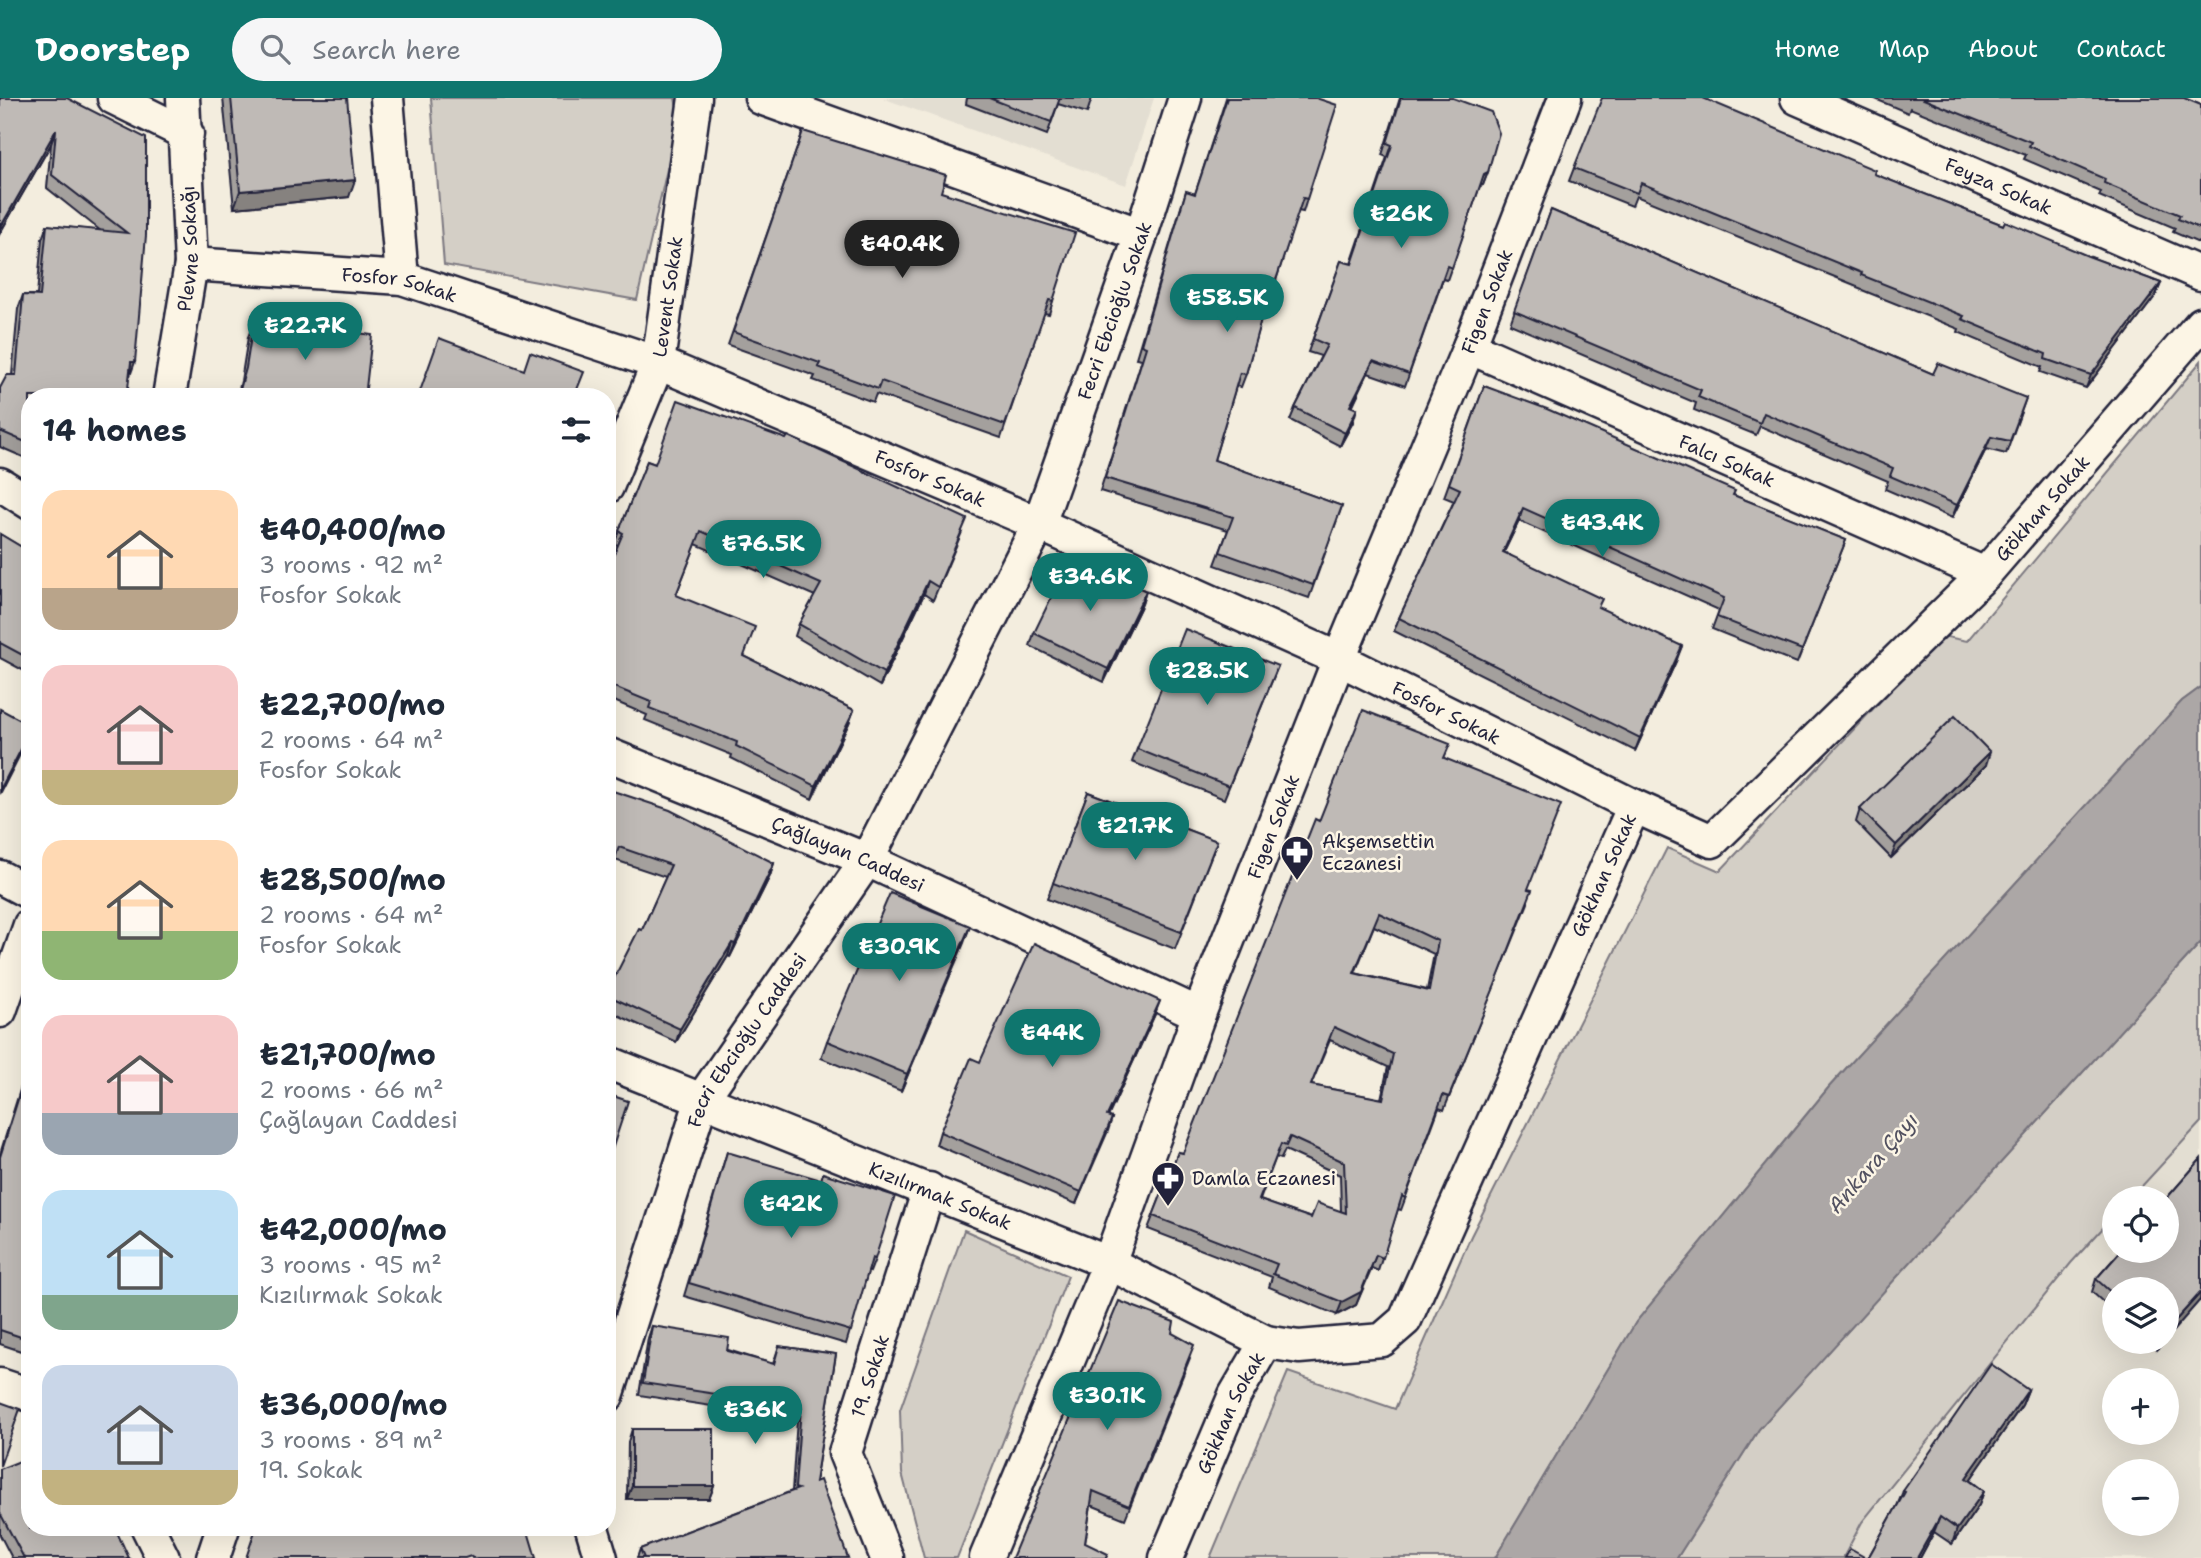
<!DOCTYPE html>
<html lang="en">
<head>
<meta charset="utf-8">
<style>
  :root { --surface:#fff; --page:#f6f6f7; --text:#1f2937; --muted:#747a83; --accent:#0f766e }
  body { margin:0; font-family:"Shantell Sans",sans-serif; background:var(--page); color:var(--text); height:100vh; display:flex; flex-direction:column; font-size:26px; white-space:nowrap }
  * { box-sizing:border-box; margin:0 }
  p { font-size:23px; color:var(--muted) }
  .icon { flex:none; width:38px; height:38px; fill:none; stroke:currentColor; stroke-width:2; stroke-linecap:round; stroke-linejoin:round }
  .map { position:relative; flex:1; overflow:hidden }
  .side { position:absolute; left:21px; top:290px; width:595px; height:1148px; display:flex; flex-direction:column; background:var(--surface); border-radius:28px; box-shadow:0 7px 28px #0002 }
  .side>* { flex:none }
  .controls { position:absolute; left:2102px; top:1088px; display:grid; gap:14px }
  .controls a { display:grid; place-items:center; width:77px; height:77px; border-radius:50%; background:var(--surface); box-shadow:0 7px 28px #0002; font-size:35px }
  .price { position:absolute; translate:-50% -60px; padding:0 16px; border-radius:24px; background:var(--accent); color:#fff; font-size:23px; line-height:46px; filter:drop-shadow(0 2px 4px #0008) }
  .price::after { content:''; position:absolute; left:50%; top:42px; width:21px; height:16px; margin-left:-10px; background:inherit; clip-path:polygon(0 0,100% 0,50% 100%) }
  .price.current { background:#222; color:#fff }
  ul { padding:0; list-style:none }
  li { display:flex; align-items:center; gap:21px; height:175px; padding:0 21px }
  li span { display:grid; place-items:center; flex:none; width:196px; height:140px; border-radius:21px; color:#555 }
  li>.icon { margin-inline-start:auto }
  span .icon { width:84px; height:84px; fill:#fffc; stroke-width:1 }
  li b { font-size:30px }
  h2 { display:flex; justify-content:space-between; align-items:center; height:84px; padding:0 21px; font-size:30px }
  header { display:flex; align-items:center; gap:42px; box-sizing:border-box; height:98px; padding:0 35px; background:var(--accent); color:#fff }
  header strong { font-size:33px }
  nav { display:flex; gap:38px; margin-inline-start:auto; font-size:24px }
  .search { width:490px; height:63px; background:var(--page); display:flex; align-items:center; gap:18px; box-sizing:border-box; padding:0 24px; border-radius:38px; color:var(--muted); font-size:26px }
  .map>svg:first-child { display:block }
  .built { fill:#e3ded2; fill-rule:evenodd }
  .green { fill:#d4cfc6; stroke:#7b7880; stroke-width:2 }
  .water { fill:#aca7a6; stroke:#75727b; stroke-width:2 }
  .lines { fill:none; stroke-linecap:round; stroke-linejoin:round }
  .minor-casing { stroke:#22223b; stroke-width:37 }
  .minor { stroke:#fcf5e5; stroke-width:32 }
  .wall { fill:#a4a09d; stroke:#22223b; stroke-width:2; fill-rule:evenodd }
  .shaded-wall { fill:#86827f; stroke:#22223b; stroke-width:2 }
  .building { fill:#bfbab6; stroke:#22223b; stroke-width:2; fill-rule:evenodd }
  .labels { text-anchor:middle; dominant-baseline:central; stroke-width:5; stroke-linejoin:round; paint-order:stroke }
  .street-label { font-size:19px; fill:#22223b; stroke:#fcf5e5 }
  .poi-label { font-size:19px; fill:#22223b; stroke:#fcf5e5; text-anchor:start }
  .water-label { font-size:21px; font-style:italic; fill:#525160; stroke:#fcf5e5 }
</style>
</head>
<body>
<header>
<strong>Doorstep</strong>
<div class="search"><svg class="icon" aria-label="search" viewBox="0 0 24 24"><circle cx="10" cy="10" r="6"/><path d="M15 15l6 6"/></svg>Search here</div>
<nav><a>Home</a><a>Map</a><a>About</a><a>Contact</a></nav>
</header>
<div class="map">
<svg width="2201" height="1460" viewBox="0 0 2201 1460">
  <rect width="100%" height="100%" fill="#f3edde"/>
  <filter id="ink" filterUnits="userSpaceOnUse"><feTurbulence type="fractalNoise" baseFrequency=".0143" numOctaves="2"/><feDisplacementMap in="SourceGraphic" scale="14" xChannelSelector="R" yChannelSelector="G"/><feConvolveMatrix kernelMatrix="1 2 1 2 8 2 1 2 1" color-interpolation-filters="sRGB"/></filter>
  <g filter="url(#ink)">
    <!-- built -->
    <g class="built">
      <path d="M882,0H1154L1126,87Z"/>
      <path d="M2201,1024V1460H1843L1862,1424L2071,1165L2114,1118V1153H2166V1101H2130ZM2114,1192H2166V1244H2114ZM2114,1283H2166V1335H2114ZM2114,1374H2166V1426H2114Z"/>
    </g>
    <!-- green -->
    <g class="green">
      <path d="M431,0H675L679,19L637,202L444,167Z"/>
      <path d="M2201,263V589L2182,603L1829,989L1636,1224L1495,1460H1210L1288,1274L1395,1311L1471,1138L1667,750L1720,773L1942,538L1967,543Z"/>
      <path d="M2201,844V1024L2130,1101H2114V1118L2071,1165L1862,1424L1843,1460H1677L1759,1331Z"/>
      <path d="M964,1132L1068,1178L957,1460H924L902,1375L900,1312Z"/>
    </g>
    <!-- water -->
    <path class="water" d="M2201,589V844L1759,1331L1677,1460H1495L1636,1224L1829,989L2182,603Z"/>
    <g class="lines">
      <defs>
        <g id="minor">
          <path d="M114,0L187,36"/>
          <path d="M387,0L402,180"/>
          <path d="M761,0L1141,137"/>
          <path id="s1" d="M1797,0L2201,176"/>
          <path id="s2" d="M191,166L402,180L658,265L1039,426L1339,561L1634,708"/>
          <path id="s3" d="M1469,249L1985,476"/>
          <path id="s4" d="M169,299L191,166L183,0"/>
          <path d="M0,386L30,405"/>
          <path id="s5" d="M607,389L658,265L695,0"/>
          <path id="s6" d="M607,656L867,762L1199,916"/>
          <path d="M0,779L30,795"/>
          <path d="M0,913L30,827"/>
          <path id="s7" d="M607,964L1109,1165L1266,1244"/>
          <path d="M0,1287L30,1297"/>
          <path id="s8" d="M607,1298L702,1001L867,762L1039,426L1141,137L1185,0"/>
          <path d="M148,1430L163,1460"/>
          <path d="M592,1430L601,1460"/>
          <path d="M213,1460L223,1430"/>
          <path id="s9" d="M887,1460L845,1355L929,1091"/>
          <path id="s10" d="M986,1460L1109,1165L1199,916L1339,561L1469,249L1565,0"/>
          <path id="s11" d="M1166,1460L1235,1297L1266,1244L1299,1249L1382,1242L1405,1222L1634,708L1712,743L1985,476L2201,226"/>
        </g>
      </defs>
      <!-- minor casing -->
      <use href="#minor" class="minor-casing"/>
      <!-- minor -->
      <use href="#minor" class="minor"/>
    </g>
    <!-- wall -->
    <g class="wall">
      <path d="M0,0H67L146,137L30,299V362L0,349V290L12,277L18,211L23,197H37L42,141L47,127L101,133L47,90L51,46L0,135Z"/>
      <path d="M223,0H347L349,99L234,110Z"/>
      <path d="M967,0H1092L1087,15L1058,6L1047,37L966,6Z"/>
      <path d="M1226,0L1307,101L1303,114L1298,113L1272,195L1268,194L1246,276L1241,289L1236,288L1214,362L1342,408L1309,500L1215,467L1228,432L1100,393L1142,261L1136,260L1182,106L1186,93L1195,96Z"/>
      <path d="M1400,0L1488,74L1483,87L1480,88L1447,182L1443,181L1405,288L1368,275L1352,309L1353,324L1340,348L1290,322L1295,310L1321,258L1308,254L1341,163L1351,166L1387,59L1382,57Z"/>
      <path d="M1873,0H2184L2201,7V146L2173,134L2175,130L2099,98L2101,94L2024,61L2026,57L1910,10L1908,15Z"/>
      <path d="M803,33L941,94L1053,203L1049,216L1044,215L1001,340L876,296L873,304L813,282L815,278L728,247Z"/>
      <path d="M1574,70L1874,76L2003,127L2161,185L2156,197L2086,290L2040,274L2042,269L1958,234L1959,231L1857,190V188L1636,98L1632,108L1569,83Z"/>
      <path d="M1551,112L1933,276L2026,300L2006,356L1986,351L1952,420L1885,391L1888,383L1760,328L1756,337L1694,312L1696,305L1510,226Z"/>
      <path d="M253,226L365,299H237L241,283L248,239Z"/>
      <path d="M1484,288L1733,397L1846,442L1797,565L1712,531L1719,512L1519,423L1504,454L1599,510L1677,561L1635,653L1394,533L1399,520L1454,403L1444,399Z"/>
      <path d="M647,363L655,366L962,434L933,502L924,496L880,588L795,538L799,526L815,498L696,446L676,497L744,558L854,612L849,625L812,701L731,660L732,657L645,622L647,617L607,600V473L618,447L614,446Z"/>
      <path d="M0,436L30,454V576L0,560Z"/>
      <path d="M1146,493L1142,506L1104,584L1030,548L1034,535Z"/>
      <path d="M1278,568L1224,701L1132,664L1137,651Z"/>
      <path d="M1444,660L1528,791V805L1444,1012L1439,1010L1401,1112L1398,1111L1378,1173L1372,1170L1356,1207L1337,1217L1269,1189L1272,1179L1148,1131L1178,1054L1183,1055ZM1374,828L1434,856L1427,892L1355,875ZM1330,942L1388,969L1381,1001L1311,987ZM1285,1052L1340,1077L1341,1113L1311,1120L1260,1102L1276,1059L1281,1061Z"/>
      <path d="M1986,667L1891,760L1856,724L1860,711Z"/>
      <path d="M607,691L774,765L770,778L730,859L728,858L676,944L607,912V894L642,832L666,779L615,762Z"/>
      <path d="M1088,694L1217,743L1175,851L1047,801Z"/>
      <path d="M970,828L901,993L821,960L827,943Z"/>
      <path d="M1155,916L1108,1019L1112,1020L1076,1106L936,1047L940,1034L980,964Z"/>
      <path d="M30,960V1256L0,1246V1056Z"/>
      <path d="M727,1054L875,1161L870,1174L868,1173L846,1246L684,1198Z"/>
      <path d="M2201,1061V1203L2114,1192V1214L2092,1194L2096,1181Z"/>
      <path d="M652,1228L773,1266L779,1248L836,1256L815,1384L848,1460H637L640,1451L792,1393L797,1321L639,1297L648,1240Z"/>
      <path d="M1172,1235L1190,1260L1125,1421L1091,1407L1085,1445L1012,1460Z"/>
      <path d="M2148,1244H2163L2157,1252Z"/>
      <path d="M2028,1292L2022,1307L1970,1382L1984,1393L1979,1407L1952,1446L1934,1434L1920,1460H1868L1897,1408L1903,1393Z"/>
      <path d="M632,1331L714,1388L709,1401H627L628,1344Z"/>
      <path d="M0,1371L129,1460H12L0,1437Z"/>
    </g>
    <!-- shaded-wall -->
    <g class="shaded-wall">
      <path d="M56,32L51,46L0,135V130Z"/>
      <path d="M1488,74L1483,87L1480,88L1484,76Z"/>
      <path d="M355,82L349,99L234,110L240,93Z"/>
      <path d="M2161,185L2156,197L2086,290L2091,277Z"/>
      <path d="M1373,263L1368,275L1346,320L1350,308Z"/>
      <path d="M131,264H135L130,278Z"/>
      <path d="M1357,311L1353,324L1340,348L1345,335Z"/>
      <path d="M1991,339L1986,351L1952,420L1957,407Z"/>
      <path d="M1523,410L1519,423L1498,466L1503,454Z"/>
      <path d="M928,483L924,496L880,588L884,575Z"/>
      <path d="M1146,493L1142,506L1104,584L1108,571Z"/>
      <path d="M1682,548L1677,561L1635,653L1640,640Z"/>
      <path d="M854,612L849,625L812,701L816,688Z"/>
      <path d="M30,634L28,641L0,696V692Z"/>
      <path d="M1990,654L1986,667L1891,760L1896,747Z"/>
      <path d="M774,765L770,778L730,859L735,846Z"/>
      <path d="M970,828L964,845L901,993L907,976Z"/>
      <path d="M732,845L728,858L676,944L680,931Z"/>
      <path d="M1160,903L1155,916L1102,1031L1107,1018Z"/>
      <path d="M1112,1020L1108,1033L1076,1106L1081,1094Z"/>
      <path d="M1376,1157L1356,1207L1337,1217L1342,1204Z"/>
      <path d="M2201,1194L2200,1202L2166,1241V1233Z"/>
      <path d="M2028,1292L2022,1307L1961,1395L1966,1380Z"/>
      <path d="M632,1388H714L709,1401H627Z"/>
      <path d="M1984,1393L1979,1407L1952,1446L1957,1431Z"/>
      <path d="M1940,1419L1934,1434L1920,1460H1917Z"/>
    </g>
    <!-- building -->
    <g class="building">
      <path d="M0,0H67L146,40V137L135,264H131L127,299H30V346L0,333V290L7,277H16L23,197L40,198L47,127L127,135L52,77L56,32L0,130Z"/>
      <path d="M231,0H347L355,82L240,93Z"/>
      <path d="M989,0H1060L1051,24Z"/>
      <path d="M1227,0H1316L1337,7L1307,101L1303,100L1276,182L1272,181L1246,276L1240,275L1214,362L1342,408L1313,487L1220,454L1233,419L1105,380L1146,249L1141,247L1186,93L1195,96Z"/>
      <path d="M1401,0H1453L1491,14L1499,35L1488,74L1484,76L1452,170L1447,168L1409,276L1373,263L1350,308L1357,311L1345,335L1295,310L1327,247L1313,241L1341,163L1352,166L1392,47L1387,45Z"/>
      <path d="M1602,0H1703L1875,72L1874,76L2003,127L2005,123L2088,158L2161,185L2091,277L2045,261L2046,256L1962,221L1964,218L1861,177L1862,175L1641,85L1637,95L1574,70Z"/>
      <path d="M1921,0H2184L2201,7V131L2178,121L2180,117L2104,85L2105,81L2029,48L2031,44Z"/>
      <path d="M803,33L946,77L941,94L1075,135L1053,203L1049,202L1005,327L881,283L878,291L818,269L820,265L733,234Z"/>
      <path d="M1551,112L1933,276L1938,265L2026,300L2010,343L1991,339L1957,407L1890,378L1893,370L1764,315L1760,325L1698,299L1701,292L1514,213Z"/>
      <path d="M264,221L372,237L365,299H238L246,270L253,226Z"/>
      <path d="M439,240L524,272L530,254L584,274L574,299H418Z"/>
      <path d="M1484,288L1547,311L1735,393L1733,397L1846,442L1802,552L1717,519L1724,500L1523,410L1503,454L1602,501L1598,509L1682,548L1640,640L1399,520L1460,391L1449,386Z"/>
      <path d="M678,302L786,341L788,338L967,421L938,489L928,483L884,575L799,526L821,486L701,433L676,497L755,529L744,558L854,612L816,688L736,648L737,644L649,610L651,604L607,586V473L623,435L619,433L647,363L655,366Z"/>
      <path d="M0,436L30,454V561L0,545Z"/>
      <path d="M1088,465L1146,493L1108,571L1034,535L1065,471Z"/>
      <path d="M1185,531L1278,568L1229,688L1137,651Z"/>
      <path d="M0,611L30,627V634L0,692Z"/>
      <path d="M1363,612L1450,646L1444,660L1561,707L1528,791L1532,792L1495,887L1449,999L1443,997L1405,1100L1402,1098L1383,1160L1376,1157L1361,1194L1342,1204L1273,1176L1277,1166L1153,1118L1178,1054L1183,1055L1315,721L1319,723ZM1379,815L1438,843L1429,893L1354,875ZM1334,929L1393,956L1383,1001L1311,987ZM1290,1039L1344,1064L1346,1115L1317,1105L1311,1120L1259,1102L1281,1046L1286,1048Z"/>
      <path d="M1955,618L1990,654L1896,747L1860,711Z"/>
      <path d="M607,691L670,712L774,765L735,846L732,845L680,931L607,897V894L639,831L642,832L671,767L619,749L607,783Z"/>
      <path d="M1088,694L1217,743L1181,834L1053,785Z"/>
      <path d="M890,795L970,828L907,976L827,943Z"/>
      <path d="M1034,845L1160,903L1107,1018L1112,1020L1081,1094L940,1034L971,960L980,964Z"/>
      <path d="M30,963V1242L0,1232V1059Z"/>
      <path d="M607,996L628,1003L607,1067Z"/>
      <path d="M727,1054L821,1082L823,1075L895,1098L875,1161L872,1160L851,1233L689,1185Z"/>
      <path d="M2201,1061V1194L2166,1233V1192H2114V1197L2096,1181L2121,1153H2166V1101Z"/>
      <path d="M1119,1203L1174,1224L1172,1235L1194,1247L1129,1408L1093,1393L1085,1445L1108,1456L1106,1460H1012Z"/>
      <path d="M652,1228L729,1240L727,1253L774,1266L779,1248L836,1256L815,1384L820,1382L848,1460H644L640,1451L798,1391L795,1390L801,1309L643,1285Z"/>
      <path d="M1991,1266L2028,1292L1966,1380L1984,1393L1957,1431L1940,1419L1917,1460H1868L1905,1394L1903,1393Z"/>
      <path d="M0,1304L20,1311L0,1368Z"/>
      <rect x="632" y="1331" width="82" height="57"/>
      <path d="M30,1359V1430H115L129,1460H24L0,1415V1371Z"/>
      <path d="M256,1430H455V1431L464,1430H527L536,1460H472L471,1458L465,1460H246Z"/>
      <path d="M1850,1451L1866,1460H1845Z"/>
    </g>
  </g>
  <!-- icons -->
  <defs>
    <symbol id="pharmacy-pin" viewBox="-11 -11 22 30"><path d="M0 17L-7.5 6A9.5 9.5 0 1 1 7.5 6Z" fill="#22223b" stroke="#fcf5e5"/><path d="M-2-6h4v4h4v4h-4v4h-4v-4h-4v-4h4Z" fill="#fff"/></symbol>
  </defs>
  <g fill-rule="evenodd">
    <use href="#pharmacy-pin" x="1278" y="735" width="38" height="52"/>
    <use href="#pharmacy-pin" x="1149" y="1061" width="38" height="52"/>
  </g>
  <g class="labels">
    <!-- street labels -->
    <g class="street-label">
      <text stroke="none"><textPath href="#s1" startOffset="220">Feyza Sokak</textPath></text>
      <text stroke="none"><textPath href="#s4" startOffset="150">Plevne Sokağı</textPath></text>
      <text stroke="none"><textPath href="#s2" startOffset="210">Fosfor Sokak</textPath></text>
      <text stroke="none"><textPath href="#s5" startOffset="201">Levent Sokak</textPath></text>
      <text stroke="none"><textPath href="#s10" startOffset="1353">Figen Sokak</textPath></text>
      <text stroke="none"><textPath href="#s8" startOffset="1206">Fecri Ebcioğlu Sokak</textPath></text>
      <text stroke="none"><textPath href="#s3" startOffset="282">Falcı Sokak</textPath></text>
      <text stroke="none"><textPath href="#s2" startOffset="777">Fosfor Sokak</textPath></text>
      <text stroke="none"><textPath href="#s11" startOffset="1503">Gökhan Sokak</textPath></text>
      <text stroke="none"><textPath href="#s2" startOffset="1344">Fosfor Sokak</textPath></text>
      <text stroke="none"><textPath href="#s10" startOffset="786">Figen Sokak</textPath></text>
      <text stroke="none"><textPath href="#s6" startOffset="261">Çağlayan Caddesi</textPath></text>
      <text stroke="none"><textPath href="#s11" startOffset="873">Gökhan Sokak</textPath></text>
      <text stroke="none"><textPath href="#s8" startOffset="385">Fecri Ebcioğlu Caddesi</textPath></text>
      <text stroke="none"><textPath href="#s7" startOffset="359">Kızılırmak Sokak</textPath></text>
      <text stroke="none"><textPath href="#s9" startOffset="194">19. Sokak</textPath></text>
      <text stroke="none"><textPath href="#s11" startOffset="159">Gökhan Sokak</textPath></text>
    </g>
    <!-- poi labels -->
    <g class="poi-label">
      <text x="1322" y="743">Akşemsettin<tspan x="1322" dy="22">Eczanesi</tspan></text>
      <text x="1192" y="1080">Damla Eczanesi</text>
    </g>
    <!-- water labels -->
    <g class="water-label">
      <text transform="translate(1873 1065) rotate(-49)">Ankara Çayı</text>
    </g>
  </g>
</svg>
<div class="controls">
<a><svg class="icon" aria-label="locate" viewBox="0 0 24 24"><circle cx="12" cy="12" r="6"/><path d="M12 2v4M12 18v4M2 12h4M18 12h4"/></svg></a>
<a><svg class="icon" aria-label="layers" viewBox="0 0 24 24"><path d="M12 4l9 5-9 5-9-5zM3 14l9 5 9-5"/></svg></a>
<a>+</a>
<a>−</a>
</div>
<b class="price" style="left:1401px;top:152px">₺26K</b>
<b class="price current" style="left:902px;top:182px">₺40.4K</b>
<b class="price" style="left:1227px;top:236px">₺58.5K</b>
<b class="price" style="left:305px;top:264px">₺22.7K</b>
<b class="price" style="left:1602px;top:461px">₺43.4K</b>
<b class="price" style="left:763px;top:482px">₺76.5K</b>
<b class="price" style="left:1090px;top:515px">₺34.6K</b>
<b class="price" style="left:1207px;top:609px">₺28.5K</b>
<b class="price" style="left:1135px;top:764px">₺21.7K</b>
<b class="price" style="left:899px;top:885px">₺30.9K</b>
<b class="price" style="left:1052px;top:971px">₺44K</b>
<b class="price" style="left:791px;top:1142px">₺42K</b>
<b class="price" style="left:1107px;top:1334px">₺30.1K</b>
<b class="price" style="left:755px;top:1348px">₺36K</b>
<section class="side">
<h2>14 homes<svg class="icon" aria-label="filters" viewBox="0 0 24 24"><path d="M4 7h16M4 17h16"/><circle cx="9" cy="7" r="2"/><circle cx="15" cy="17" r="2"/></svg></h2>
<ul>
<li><span style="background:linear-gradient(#ffd9b3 70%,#b9a48a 0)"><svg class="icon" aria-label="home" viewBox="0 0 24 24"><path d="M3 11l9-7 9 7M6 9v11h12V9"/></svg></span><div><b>₺40,400/mo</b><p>3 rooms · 92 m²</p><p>Fosfor Sokak</p></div></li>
<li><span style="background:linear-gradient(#f6c9c9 75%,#c2b280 0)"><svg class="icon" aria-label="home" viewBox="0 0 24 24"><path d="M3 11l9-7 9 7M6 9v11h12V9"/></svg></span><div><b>₺22,700/mo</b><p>2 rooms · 64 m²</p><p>Fosfor Sokak</p></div></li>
<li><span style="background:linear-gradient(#ffd9b3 65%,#8fb573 0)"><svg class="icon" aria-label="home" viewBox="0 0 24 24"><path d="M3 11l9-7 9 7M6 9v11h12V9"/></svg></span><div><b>₺28,500/mo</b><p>2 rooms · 64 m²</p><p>Fosfor Sokak</p></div></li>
<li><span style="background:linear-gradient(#f6c9c9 70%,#9aa5b1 0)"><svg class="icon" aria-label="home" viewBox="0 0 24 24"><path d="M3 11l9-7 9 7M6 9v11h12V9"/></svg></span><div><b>₺21,700/mo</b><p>2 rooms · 66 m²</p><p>Çağlayan Caddesi</p></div></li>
<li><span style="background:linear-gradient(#bfe0f5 75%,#7fa58c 0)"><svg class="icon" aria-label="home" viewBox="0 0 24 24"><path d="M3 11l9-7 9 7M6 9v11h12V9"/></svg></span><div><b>₺42,000/mo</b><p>3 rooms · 95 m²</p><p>Kızılırmak Sokak</p></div></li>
<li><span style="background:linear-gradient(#c9d6e8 75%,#c2b280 0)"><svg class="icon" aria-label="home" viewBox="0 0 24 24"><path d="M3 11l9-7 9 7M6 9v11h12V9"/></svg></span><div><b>₺36,000/mo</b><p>3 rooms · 89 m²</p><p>19. Sokak</p></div></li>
</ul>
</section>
</div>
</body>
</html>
